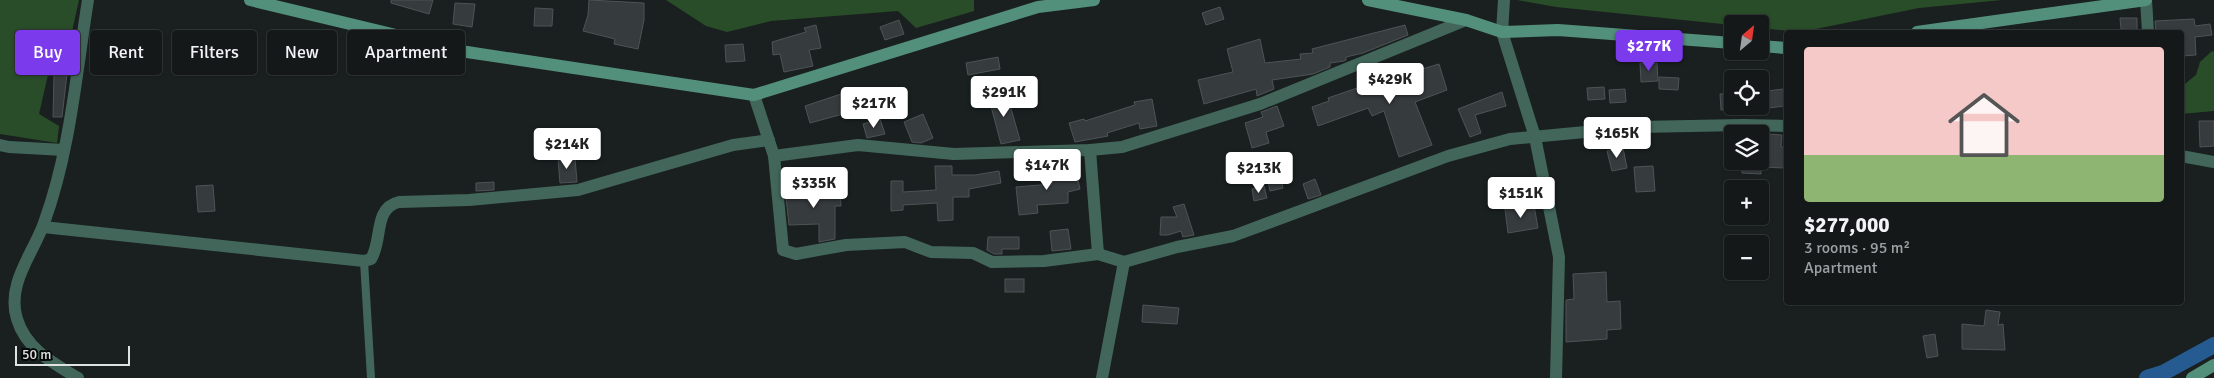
<!DOCTYPE html>
<html lang="en">
<head>
<meta charset="utf-8">
<style>
  :root { --surface:#141818; --page:#212525; --text:#f1f3f6; --muted:#9da0a2; --line:#333737; --accent:#7c3aed }
  body { margin:0; font-family:Signika,sans-serif; background:var(--page); color:var(--text); height:100vh; display:flex; flex-direction:column; font-size:19px; white-space:nowrap }
  * { box-sizing:border-box; margin:0 }
  p { font-size:16px; color:var(--muted) }
  .icon { flex:none; width:28px; height:28px; fill:none; stroke:currentColor; stroke-width:2; stroke-linecap:round; stroke-linejoin:round }
  .map { position:relative; flex:1; overflow:hidden }
  .panel { position:absolute; left:1784px; top:30px; width:400px; height:275px; display:flex; flex-direction:column; background:var(--surface); border-radius:5px; box-shadow:0 1px 4px #0004,0 0 0 1px var(--line) }
  .panel>* { flex:none }
  .guide { position:absolute; left:15px; top:30px; width:475px; height:45px; display:flex; gap:10px }
  .needle { width:32px; rotate:29deg }
  .buttons { position:absolute; left:1724px; top:15px; display:grid; gap:10px }
  .buttons a { display:grid; place-items:center; width:45px; height:45px; border-radius:5px; background:var(--surface); box-shadow:0 1px 4px #0004,0 0 0 1px var(--line); font-size:25px }
  .scale { position:absolute; left:15px; bottom:12px; width:115px; box-sizing:border-box; padding-left:5px; border:2px solid #dfe2e2; border-top:0; font-size:14px; line-height:18px; white-space:nowrap; color:#dfe2e2; -webkit-text-stroke:4px #070909; paint-order:stroke }
  .price { position:absolute; translate:-50% -42px; padding:0 11px; border-radius:5px; background:#fff; color:#222; font-size:16px; line-height:32px; filter:drop-shadow(0 1px 2px #0008) }
  .price::after { content:''; position:absolute; left:50%; top:30px; width:15px; height:11px; margin-left:-8px; background:inherit; clip-path:polygon(0 0,100% 0,50% 100%) }
  .price.on { background:var(--accent); color:#fff }
  ul { padding:0; list-style:none }
  li { display:grid; align-content:center; gap:10px; height:265px; padding:0 20px }
  li+li { border-top:1px solid var(--line) }
  li span { display:grid; place-items:center; height:155px; border-radius:5px; color:#555 }
  li>.icon { margin-inline-start:auto }
  span .icon { width:90px; height:90px; fill:#fffc; stroke-width:1 }
  li b { font-size:21px }
  .chip { padding:0 18px; border-radius:5px; background:var(--surface); box-shadow:0 1px 4px #0004,0 0 0 1px var(--line); font-size:18px; line-height:45px }
  .chip.on { background:var(--accent); color:#fff }
  .map>svg:first-child { display:block }
  .green { fill:#294d28 }
  .lines { fill:none; stroke-linecap:round; stroke-linejoin:round }
  .canal { stroke:#255b91; stroke-width:16 }
  .building { fill:#363b3d; stroke:#4e5355 }
  .lane { stroke:#42675a; stroke-width:8 }
  .street { stroke:#42675a; stroke-width:12 }
  .secondary { stroke:#53907b; stroke-width:12 }
</style>
</head>
<body>
<div class="map">
<svg width="2214" height="378" viewBox="0 0 2214 378">
  <rect width="100%" height="100%" fill="#1a2020"/>
  <!-- green -->
  <g class="green">
    <path d="M0,0H79L65,62L50,66L39,114L59,126L57,143L0,134Z"/>
    <path d="M666,0H974V11L916,28L898,11L771,21L727,32L706,26Z"/>
    <path d="M1517,0H2002L1919,8L1801,32L1760,28V24L1732,25L1556,7Z"/>
    <path d="M2212,51L2214,52V111L2181,114V87L2196,75L2200,62Z"/>
  </g>
  <g class="lines">
    <!-- canal -->
    <path class="canal" d="M2147,378L2163,373L2214,345"/>
  </g>
  <!-- building -->
  <g class="building">
    <path d="M391,0H433L429,14L391,3Z"/>
    <path d="M589,0L644,3V20L638,49L614,44L615,39L583,31L588,15Z"/>
    <path d="M455,3L475,4L472,27L453,24Z"/>
    <path d="M1220,7L1224,19L1206,25L1202,13Z"/>
    <path d="M535,8L553,9L552,26H534Z"/>
    <path d="M2120,18H2137V30L2121,29Z"/>
    <path d="M2194,19L2195,26L2210,24L2212,35L2195,37L2196,55L2181,56V32H2156L2155,21Z"/>
    <path d="M899,20L904,34L885,40L880,27Z"/>
    <path d="M816,25L821,48L809,50L813,66L784,72L780,54L773,55L772,42L806,32L804,28Z"/>
    <path d="M1405,25L1408,35L1363,53L1346,57V60L1344,61L1330,63V67L1313,74L1272,80L1274,89L1257,96L1256,89L1204,104L1198,80L1233,72L1227,49L1260,39L1265,63L1301,59L1300,54L1313,53L1312,49Z"/>
    <path d="M743,44L745,61L726,62L725,45Z"/>
    <path d="M998,57L1000,69L968,75L966,63Z"/>
    <path d="M1640,63H1657L1658,81L1641,82Z"/>
    <path d="M1439,64L1447,90L1415,102L1432,145L1399,157L1384,111L1372,116L1368,108L1318,126L1312,107L1329,101L1328,98L1360,87L1359,84L1373,78L1375,83Z"/>
    <path d="M54,74H67L62,117H53Z"/>
    <path d="M1659,77L1679,78L1678,90L1659,89Z"/>
    <path d="M1604,87L1605,99L1588,100L1587,88Z"/>
    <path d="M1625,89L1626,102L1610,103L1609,90Z"/>
    <path d="M1783,89L1785,106L1760,109V92Z"/>
    <path d="M853,90L859,113L843,117V114L810,123L805,106Z"/>
    <path d="M1006,91L1020,140L1001,144L988,95Z"/>
    <path d="M1502,92L1506,106L1475,115L1481,133L1470,137L1458,109Z"/>
    <path d="M1732,93V109L1721,110L1720,94Z"/>
    <path d="M1152,99L1157,126L1140,129L1139,123L1107,133L1108,136L1075,142L1069,123L1084,119L1085,121L1135,105L1134,102Z"/>
    <path d="M1277,106L1284,126L1266,132L1269,143L1252,148L1245,123L1263,117L1261,112Z"/>
    <path d="M923,114L933,138L921,143L912,142L904,122Z"/>
    <path d="M880,119L885,134L867,138L863,124Z"/>
    <path d="M2199,121H2214V146L2200,147Z"/>
    <path d="M1766,134L1782,135L1781,147H1785V168L1761,167V174L1742,173V161H1760V149H1766Z"/>
    <path d="M1623,148L1627,168L1612,171L1607,151Z"/>
    <path d="M575,158L577,182L560,183L558,159Z"/>
    <path d="M1068,163L1069,178L1077,176L1080,189L1068,192V203L1037,205L1038,213L1019,215L1016,187L1052,184L1050,164Z"/>
    <path d="M935,166H952V175H975L999,171L1001,183L969,189V197H953V220L938,221L937,203L903,205V210L891,211V181H903V192L936,190Z"/>
    <path d="M1653,166L1655,191L1636,192L1634,167Z"/>
    <path d="M1280,173L1283,188L1270,191L1267,176Z"/>
    <path d="M1315,179L1321,195L1308,199L1303,184Z"/>
    <path d="M494,182V190L476,191V183Z"/>
    <path d="M213,185L215,211L198,212L196,186Z"/>
    <path d="M1264,186L1267,198L1254,201L1252,189Z"/>
    <path d="M803,187L840,188L841,206H835V239L819,242V224L789,225L785,188Z"/>
    <path d="M1184,204L1194,235L1183,237L1181,231L1168,235H1160L1161,217H1177L1173,207Z"/>
    <path d="M1534,205L1538,228L1508,233L1505,209Z"/>
    <path d="M1068,229L1071,249L1052,251L1050,231Z"/>
    <path d="M988,237H1019V249H1002V254H994L987,250Z"/>
    <path d="M1606,272L1607,302L1620,301L1621,329L1607,330V339L1566,342V300L1574,299L1573,274Z"/>
    <rect x="1005" y="279" width="19" height="13"/>
    <path d="M1143,305L1179,308L1177,324L1142,322Z"/>
    <path d="M1986,310L2000,312L1998,325L2003,324L2005,350L1962,349V324L1984,326Z"/>
    <path d="M1935,334L1938,356L1927,358L1923,336Z"/>
  </g>
  <g class="lines">
    <!-- lane -->
    <path class="lane" d="M364,261L371,378"/>
    <!-- street -->
    <g class="street">
      <path d="M1504,0L1502,32L1535,137L1559,257L1556,378"/>
      <path d="M2146,0L2148,32"/>
      <path d="M754,95L774,156L783,250L796,254L846,245L905,242L931,252L973,253L992,262L1044,261L1098,254L1124,262L1177,247L1233,236L1448,156L1510,139L1638,127L1743,125L1786,126"/>
      <path d="M0,145L9,147L64,150"/>
      <path d="M1090,150L1098,254"/>
      <path d="M774,156L858,145L954,154L1090,150L1122,147L1260,104L1466,20"/>
      <path d="M2181,156L2214,162"/>
      <path d="M43,227L364,261L371,259C383,240 373,208 399,202L469,200L578,190L733,145L769,140"/>
      <path d="M78,378C53,363 26,349 17,319C6,284 33,254 44,223C70,152 76,75 88,0"/>
      <path d="M1102,378L1124,262"/>
    </g>
    <!-- secondary -->
    <g class="secondary">
      <path d="M250,0L467,52L754,95L1038,7L1094,0"/>
      <path d="M1368,0L1466,20L1502,32L1558,30L1732,43"/>
      <path d="M1917,32L2146,0"/>
      <path d="M1760,46L1786,48"/>
      <path d="M2192,378L2214,365"/>
    </g>
  </g>
</svg>
<div class="buttons">
<a><svg class="needle" viewBox="-14 -14 28 28"><path d="M0-13l5 13h-10z" fill="#e53935"/><path d="M0 13l5-13h-10z" fill="#9da0a2"/></svg></a>
<a><svg class="icon" aria-label="locate" viewBox="0 0 24 24"><circle cx="12" cy="12" r="6"/><path d="M12 2v4M12 18v4M2 12h4M18 12h4"/></svg></a>
<a><svg class="icon" aria-label="layers" viewBox="0 0 24 24"><path d="M12 4l9 5-9 5-9-5zM3 14l9 5 9-5"/></svg></a>
<a>+</a>
<a>−</a>
</div>
<div class="scale">50 m</div>
<b class="price on" style="left:1649px;top:72px">$277K</b>
<b class="price" style="left:1390px;top:105px">$429K</b>
<b class="price" style="left:1004px;top:118px">$291K</b>
<b class="price" style="left:874px;top:129px">$217K</b>
<b class="price" style="left:1617px;top:159px">$165K</b>
<b class="price" style="left:567px;top:170px">$214K</b>
<b class="price" style="left:1047px;top:191px">$147K</b>
<b class="price" style="left:1259px;top:194px">$213K</b>
<b class="price" style="left:814px;top:209px">$335K</b>
<b class="price" style="left:1521px;top:219px">$151K</b>
<div class="guide">
<a class="chip on">Buy</a>
<a class="chip">Rent</a>
<a class="chip">Filters</a>
<a class="chip">New</a>
<a class="chip">Apartment</a>
</div>
<section class="panel">
<ul>
<li><span style="background:linear-gradient(#f6c9c9 70%,#8fb573 0)"><svg class="icon" aria-label="home" viewBox="0 0 24 24"><path d="M3 11l9-7 9 7M6 9v11h12V9"/></svg></span><div><b>$277,000</b><p>3 rooms · 95 m²</p><p>Apartment</p></div></li>
</ul>
</section>
</div>
</body>
</html>
